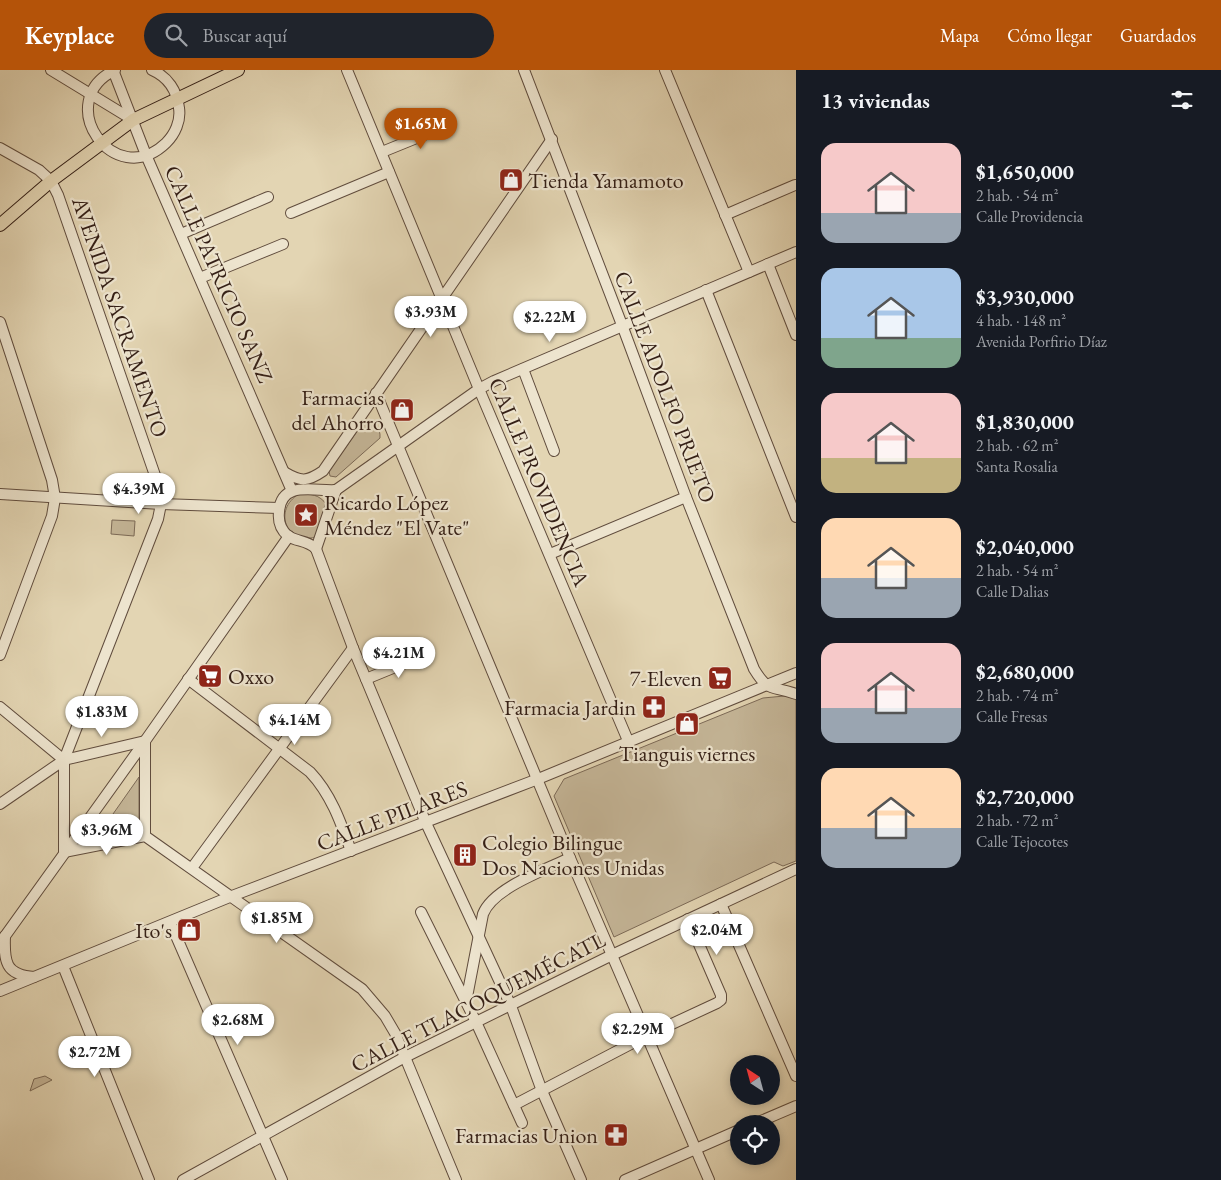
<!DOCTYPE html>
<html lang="es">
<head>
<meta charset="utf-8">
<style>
  :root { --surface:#171b24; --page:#20242c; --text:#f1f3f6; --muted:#9ea1a6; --accent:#b45309 }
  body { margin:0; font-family:"EB Garamond",serif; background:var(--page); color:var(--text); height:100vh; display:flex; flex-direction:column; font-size:19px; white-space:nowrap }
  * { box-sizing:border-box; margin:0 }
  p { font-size:16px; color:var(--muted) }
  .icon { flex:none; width:28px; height:28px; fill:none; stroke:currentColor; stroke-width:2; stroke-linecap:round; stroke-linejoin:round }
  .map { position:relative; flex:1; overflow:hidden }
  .side { display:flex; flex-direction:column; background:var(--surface); width:425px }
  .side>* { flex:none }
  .needle { width:32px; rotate:324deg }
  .buttons { position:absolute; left:730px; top:985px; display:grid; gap:10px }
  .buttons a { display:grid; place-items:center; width:50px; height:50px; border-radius:50%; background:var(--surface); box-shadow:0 2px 8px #0003; font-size:25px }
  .price { position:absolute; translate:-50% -42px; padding:0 11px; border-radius:18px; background:#fff; color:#222; font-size:16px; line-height:32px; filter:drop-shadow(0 1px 2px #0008) }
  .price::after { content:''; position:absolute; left:50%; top:30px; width:15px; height:11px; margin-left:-8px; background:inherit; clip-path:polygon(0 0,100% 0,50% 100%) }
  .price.current { background:var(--accent); color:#fff }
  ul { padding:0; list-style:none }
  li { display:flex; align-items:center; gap:15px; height:125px; padding:0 25px }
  li span { display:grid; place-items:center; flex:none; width:140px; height:100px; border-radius:15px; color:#555 }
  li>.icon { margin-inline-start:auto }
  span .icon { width:60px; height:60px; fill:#fffc; stroke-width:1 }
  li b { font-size:21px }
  h2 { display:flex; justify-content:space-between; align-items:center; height:60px; padding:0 25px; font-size:21px }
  header { display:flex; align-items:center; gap:30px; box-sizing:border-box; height:70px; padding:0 25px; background:var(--accent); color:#fff }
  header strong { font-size:24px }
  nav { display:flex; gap:28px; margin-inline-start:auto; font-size:18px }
  .search { width:350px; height:45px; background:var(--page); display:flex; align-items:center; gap:12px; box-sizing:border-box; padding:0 18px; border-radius:28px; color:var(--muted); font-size:19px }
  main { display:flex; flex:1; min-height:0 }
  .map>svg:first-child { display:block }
  .green { fill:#c5b698; stroke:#7c6a57 }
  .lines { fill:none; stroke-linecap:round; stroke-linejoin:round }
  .minor-casing { stroke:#604c3d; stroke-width:12 }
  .major-casing { stroke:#341f16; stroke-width:14 }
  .minor { stroke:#ede4ce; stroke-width:10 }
  .major { stroke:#e3d5b3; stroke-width:12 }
  .labels { text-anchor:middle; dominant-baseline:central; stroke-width:4.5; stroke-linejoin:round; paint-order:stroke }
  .poi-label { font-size:22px; fill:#341f16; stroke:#ede4ce; text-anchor:end }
  .street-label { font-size:22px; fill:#341f16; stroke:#ede4ce }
</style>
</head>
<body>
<header>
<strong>Keyplace</strong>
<div class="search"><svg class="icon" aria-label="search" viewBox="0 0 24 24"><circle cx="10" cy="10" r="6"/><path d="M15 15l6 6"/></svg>Buscar aquí</div>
<nav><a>Mapa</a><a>Cómo llegar</a><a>Guardados</a></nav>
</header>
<main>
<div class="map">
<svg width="796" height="1110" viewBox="0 0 796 1110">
  <rect width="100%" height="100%" fill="#e3d5b3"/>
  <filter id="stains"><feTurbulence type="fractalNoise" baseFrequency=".004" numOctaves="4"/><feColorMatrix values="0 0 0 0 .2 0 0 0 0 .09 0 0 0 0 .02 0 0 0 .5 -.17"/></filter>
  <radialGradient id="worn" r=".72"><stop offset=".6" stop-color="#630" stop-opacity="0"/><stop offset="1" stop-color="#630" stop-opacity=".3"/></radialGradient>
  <!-- green -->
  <g class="green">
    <path d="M363,353C373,351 381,357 380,368L336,407L330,406L329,401Z"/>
    <path d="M299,424C311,424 319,424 327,435L315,467C287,476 272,440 299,424Z"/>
    <path d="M112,450L135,451L134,466L111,464Z"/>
    <path d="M795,625L796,627V791L783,796L774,792L614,867L554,726L564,709L763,628Z"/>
    <path d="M139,707V761L94,771Z"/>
    <path d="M45,1006L52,1010L30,1021L34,1009Z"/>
  </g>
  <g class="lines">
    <defs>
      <g id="minor">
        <path d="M51,0L133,50"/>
        <path d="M113,0L146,85L292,421"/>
        <path d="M115,0C51,31 114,123 166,73C175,64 181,51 179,38C177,21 168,7 152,0"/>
        <path d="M347,0L479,319L629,673"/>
        <path d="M524,0L622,255L686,427L754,599C769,624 773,615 796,624"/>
        <path d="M665,0L749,202"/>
        <path d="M0,78L39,100L51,111L58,125L158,414L161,434L158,449L64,690L0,734"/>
        <path d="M382,82L441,58"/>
        <path d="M291,143L389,102"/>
        <path d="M725,145L795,115"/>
        <path d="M181,164L268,127"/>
        <path d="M768,194L796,265"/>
        <path d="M200,208L283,174"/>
        <path d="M706,220L796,447"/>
        <path d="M0,252L52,410L55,428L52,446L0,585"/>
        <path d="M523,299L554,381"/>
        <path d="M376,323L570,788L709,1110"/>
        <path d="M284,402C301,412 307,412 323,401L552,69"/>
        <path d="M336,420C316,422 281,409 279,442C278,451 281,460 288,466C297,472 308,470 316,479L353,578L426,753L511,936L542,1021L581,1110"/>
        <path d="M336,420L479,319L494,311L796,182"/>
        <path d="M0,424L161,434L279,438"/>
        <path d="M316,479L336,420"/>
        <path d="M550,484L686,427"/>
        <path d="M188,609L310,702C331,724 341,753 351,781"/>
        <path d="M366,609L422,586"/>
        <path d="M0,637L64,690"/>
        <path d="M64,690V782L145,766L362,919L385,946L395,963L456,1110"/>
        <path d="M64,690L145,671V766"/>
        <path d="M192,798L353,578"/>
        <path d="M721,834L796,1006"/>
        <path d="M421,842L476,952L522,1053"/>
        <path d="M170,852L282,1110"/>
        <path d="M5,866C4,891 5,905 34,907"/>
        <path d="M0,873L145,671L289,466"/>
        <path d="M63,896L149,1110"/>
        <path d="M0,921L232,826L538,709L796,603"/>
        <path d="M466,932L483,844C493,818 545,800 570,788"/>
        <path d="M514,1035L646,966L717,933L721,930V925L688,849"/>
        <path d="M754,1054L796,1036"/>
        <path d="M183,1110L405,987L612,885L796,799"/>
        <path d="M625,1110L739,1060"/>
      </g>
      <path id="major" d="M0,155L51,111L133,50L238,0"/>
    </defs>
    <!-- minor casing -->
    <use href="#minor" class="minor-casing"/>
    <!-- major casing -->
    <use href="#major" class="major-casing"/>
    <!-- minor -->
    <use href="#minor" class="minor"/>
    <!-- major -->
    <use href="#major" class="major"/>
  </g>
  <!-- icons -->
  <defs>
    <symbol id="shop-square" viewBox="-11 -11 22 22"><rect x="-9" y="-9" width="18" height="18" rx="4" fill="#8f2418" stroke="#ede4ce"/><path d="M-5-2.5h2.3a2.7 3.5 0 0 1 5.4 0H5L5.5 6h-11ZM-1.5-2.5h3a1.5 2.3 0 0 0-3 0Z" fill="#fff"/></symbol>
    <symbol id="sight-square" viewBox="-11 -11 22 22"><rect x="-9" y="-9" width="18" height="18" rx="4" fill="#8f2418" stroke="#ede4ce"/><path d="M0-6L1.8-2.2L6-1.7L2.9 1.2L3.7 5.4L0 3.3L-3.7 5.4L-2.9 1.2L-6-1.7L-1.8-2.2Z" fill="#fff"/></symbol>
    <symbol id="supermarket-square" viewBox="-11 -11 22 22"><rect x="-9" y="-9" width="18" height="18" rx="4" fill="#8f2418" stroke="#ede4ce"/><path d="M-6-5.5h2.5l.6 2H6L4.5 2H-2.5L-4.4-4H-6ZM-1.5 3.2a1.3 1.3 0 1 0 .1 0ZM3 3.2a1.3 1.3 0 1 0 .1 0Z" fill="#fff"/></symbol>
    <symbol id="pharmacy-square" viewBox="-11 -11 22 22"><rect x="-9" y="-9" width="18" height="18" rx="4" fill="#8f2418" stroke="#ede4ce"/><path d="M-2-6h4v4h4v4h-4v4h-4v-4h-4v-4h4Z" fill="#fff"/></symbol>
    <symbol id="building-square" viewBox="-11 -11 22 22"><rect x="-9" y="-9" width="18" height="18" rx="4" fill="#8f2418" stroke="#ede4ce"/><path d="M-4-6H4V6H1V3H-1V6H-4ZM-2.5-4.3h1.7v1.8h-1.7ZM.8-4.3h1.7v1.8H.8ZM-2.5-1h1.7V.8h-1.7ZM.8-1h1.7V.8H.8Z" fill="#fff"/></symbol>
  </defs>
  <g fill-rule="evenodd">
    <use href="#shop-square" x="497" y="96" width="28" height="28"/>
    <use href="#shop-square" x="388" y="326" width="28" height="28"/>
    <use href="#sight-square" x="292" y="431" width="28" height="28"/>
    <use href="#supermarket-square" x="196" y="592" width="28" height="28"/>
    <use href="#supermarket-square" x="706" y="594" width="28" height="28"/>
    <use href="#pharmacy-square" x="640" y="623" width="28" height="28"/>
    <use href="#shop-square" x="673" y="640" width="28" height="28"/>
    <use href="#building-square" x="451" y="771" width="28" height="28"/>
    <use href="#shop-square" x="175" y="846" width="28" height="28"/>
    <use href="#pharmacy-square" x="602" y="1051" width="28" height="28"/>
  </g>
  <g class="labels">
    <!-- poi labels -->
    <g class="poi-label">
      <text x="528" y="110" text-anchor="start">Tienda Yamamoto</text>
      <text x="384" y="327">Farmacias<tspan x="384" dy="25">del Ahorro</tspan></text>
      <text x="324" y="432" text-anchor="start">Ricardo López<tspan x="324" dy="25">Méndez "El Vate"</tspan></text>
      <text x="228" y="606" text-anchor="start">Oxxo</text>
      <text x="702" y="608">7-Eleven</text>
      <text x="636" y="637">Farmacia Jardin</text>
      <text x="687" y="683" text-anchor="middle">Tianguis viernes</text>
      <text x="482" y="772" text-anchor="start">Colegio Bilingue<tspan x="482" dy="25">Dos Naciones Unidas</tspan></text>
      <text x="172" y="860">Ito's</text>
      <text x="598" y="1065">Farmacias Union</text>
    </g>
    <!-- street labels -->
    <g class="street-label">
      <text transform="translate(219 204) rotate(66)">CALLE PATRICIO SANZ</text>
      <text transform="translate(120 247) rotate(71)">AVENIDA SACRAMENTO</text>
      <text transform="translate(665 317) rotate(69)">CALLE ADOLFO PRIETO</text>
      <text transform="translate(539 412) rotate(67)">CALLE PROVIDENCIA</text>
      <text transform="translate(392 746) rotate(-21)">CALLE PILARES</text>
      <text transform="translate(478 932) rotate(-27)">CALLE TLACOQUEMÉCATL</text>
    </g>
  </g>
  <rect width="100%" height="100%" filter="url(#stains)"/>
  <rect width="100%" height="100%" fill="url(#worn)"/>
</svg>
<div class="buttons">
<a><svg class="needle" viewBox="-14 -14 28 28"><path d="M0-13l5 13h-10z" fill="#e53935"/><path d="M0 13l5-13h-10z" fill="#9ea1a6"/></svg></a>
<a><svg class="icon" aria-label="locate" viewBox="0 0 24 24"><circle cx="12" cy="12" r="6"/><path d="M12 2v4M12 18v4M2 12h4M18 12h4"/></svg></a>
</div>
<b class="price current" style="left:421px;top:80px">$1.65M</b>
<b class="price" style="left:431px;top:268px">$3.93M</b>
<b class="price" style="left:550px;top:273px">$2.22M</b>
<b class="price" style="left:139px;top:445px">$4.39M</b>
<b class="price" style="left:399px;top:609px">$4.21M</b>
<b class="price" style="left:102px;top:668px">$1.83M</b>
<b class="price" style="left:295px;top:676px">$4.14M</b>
<b class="price" style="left:107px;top:786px">$3.96M</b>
<b class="price" style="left:277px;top:874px">$1.85M</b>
<b class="price" style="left:717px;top:886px">$2.04M</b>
<b class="price" style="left:238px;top:976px">$2.68M</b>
<b class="price" style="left:638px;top:985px">$2.29M</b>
<b class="price" style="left:95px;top:1008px">$2.72M</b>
</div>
<section class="side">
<h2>13 viviendas<svg class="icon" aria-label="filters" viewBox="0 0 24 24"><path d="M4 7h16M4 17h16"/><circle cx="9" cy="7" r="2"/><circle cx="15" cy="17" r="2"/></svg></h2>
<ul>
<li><span style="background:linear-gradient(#f6c9c9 70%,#9aa5b1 0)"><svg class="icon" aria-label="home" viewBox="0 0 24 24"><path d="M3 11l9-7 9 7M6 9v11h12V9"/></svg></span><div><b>$1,650,000</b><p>2 hab. · 54 m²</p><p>Calle Providencia</p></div></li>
<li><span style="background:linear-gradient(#a9c7e8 70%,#7fa58c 0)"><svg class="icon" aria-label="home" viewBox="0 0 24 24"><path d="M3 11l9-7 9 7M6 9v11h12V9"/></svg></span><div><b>$3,930,000</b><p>4 hab. · 148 m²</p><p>Avenida Porfirio Díaz</p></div></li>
<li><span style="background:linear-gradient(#f6c9c9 65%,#c2b280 0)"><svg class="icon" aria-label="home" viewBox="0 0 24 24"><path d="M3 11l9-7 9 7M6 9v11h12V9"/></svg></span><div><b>$1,830,000</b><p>2 hab. · 62 m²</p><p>Santa Rosalia</p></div></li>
<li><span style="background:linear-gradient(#ffd9b3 60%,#9aa5b1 0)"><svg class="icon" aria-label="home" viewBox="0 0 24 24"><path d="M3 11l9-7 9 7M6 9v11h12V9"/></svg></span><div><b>$2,040,000</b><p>2 hab. · 54 m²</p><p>Calle Dalias</p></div></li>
<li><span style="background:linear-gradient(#f6c9c9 65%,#9aa5b1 0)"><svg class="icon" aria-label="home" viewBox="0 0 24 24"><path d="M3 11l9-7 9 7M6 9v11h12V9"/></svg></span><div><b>$2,680,000</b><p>2 hab. · 74 m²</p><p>Calle Fresas</p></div></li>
<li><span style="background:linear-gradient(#ffd9b3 60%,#9aa5b1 0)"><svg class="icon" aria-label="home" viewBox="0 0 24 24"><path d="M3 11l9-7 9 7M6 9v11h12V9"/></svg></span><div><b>$2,720,000</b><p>2 hab. · 72 m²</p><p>Calle Tejocotes</p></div></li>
</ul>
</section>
</main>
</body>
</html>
